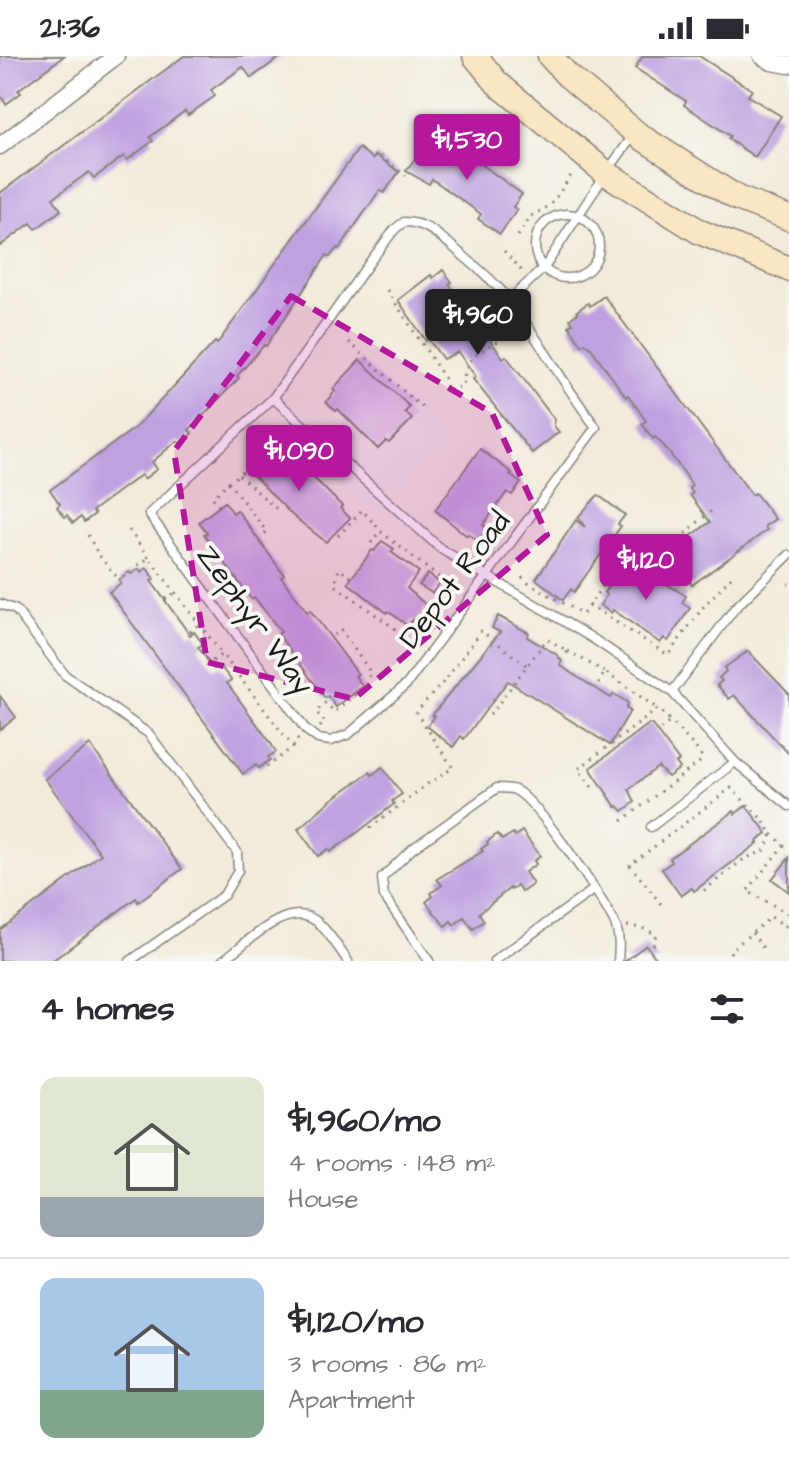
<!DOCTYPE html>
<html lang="en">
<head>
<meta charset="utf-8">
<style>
  :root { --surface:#fff; --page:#f2f2f3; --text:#2b2b33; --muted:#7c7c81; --line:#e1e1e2; --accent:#b5179e }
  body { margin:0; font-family:"Architects Daughter",sans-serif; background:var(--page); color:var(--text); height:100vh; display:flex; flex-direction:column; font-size:30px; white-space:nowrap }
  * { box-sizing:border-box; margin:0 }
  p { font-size:26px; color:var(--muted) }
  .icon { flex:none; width:44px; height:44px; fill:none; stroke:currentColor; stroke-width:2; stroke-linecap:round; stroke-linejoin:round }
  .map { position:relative; height:905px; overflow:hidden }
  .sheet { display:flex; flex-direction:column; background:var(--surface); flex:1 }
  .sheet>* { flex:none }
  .price { position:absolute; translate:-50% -68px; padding:0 18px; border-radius:8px; background:var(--accent); color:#fff; font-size:26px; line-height:52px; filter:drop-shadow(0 2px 4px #0008) }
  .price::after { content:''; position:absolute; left:50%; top:48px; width:24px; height:18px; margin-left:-12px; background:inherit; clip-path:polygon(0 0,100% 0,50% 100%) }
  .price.on { background:#222; color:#fff }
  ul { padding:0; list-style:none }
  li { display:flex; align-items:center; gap:24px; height:200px; padding:0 40px }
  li+li { border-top:2px solid var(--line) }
  li span { display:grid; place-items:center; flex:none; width:224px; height:160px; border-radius:16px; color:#555 }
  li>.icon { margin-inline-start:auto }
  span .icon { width:96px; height:96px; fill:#fffc; stroke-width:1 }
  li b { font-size:34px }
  h2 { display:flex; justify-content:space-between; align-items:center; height:96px; padding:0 40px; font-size:34px }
  .status { display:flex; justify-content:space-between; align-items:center; height:56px; padding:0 40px; background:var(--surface); direction:ltr }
  .status svg { height:22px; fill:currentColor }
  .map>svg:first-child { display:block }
  .building { fill:#bfa1e1 }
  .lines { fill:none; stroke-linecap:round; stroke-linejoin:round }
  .lane-casing { stroke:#87847a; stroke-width:11 }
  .street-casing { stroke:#87847a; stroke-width:19 }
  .secondary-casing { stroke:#87847a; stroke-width:27 }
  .path { stroke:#87847a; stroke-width:3; stroke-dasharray:2 6; stroke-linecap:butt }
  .lane { stroke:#fff; stroke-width:8 }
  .street { stroke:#fff; stroke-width:16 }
  .secondary { stroke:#fbe6c4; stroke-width:24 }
  .marked { fill:#b5179e; fill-opacity:0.2; stroke:#b5179e; stroke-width:6; stroke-dasharray:16 10; stroke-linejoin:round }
  .labels { text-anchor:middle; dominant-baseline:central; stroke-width:8; stroke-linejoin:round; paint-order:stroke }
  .street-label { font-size:30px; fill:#1c1c1c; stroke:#f6f6f2 }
</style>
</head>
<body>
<div class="status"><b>21:36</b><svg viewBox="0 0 49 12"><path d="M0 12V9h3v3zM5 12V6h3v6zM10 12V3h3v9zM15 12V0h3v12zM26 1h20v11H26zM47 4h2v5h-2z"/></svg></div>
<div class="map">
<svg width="789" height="905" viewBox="0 0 789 905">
  <rect width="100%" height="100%" fill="#f6f6f2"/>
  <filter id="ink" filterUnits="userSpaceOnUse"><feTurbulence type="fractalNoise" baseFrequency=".0125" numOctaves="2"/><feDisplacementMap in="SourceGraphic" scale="16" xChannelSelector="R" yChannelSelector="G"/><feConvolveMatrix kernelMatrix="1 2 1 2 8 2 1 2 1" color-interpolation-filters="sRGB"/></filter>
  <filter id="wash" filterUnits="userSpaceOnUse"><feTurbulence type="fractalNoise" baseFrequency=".006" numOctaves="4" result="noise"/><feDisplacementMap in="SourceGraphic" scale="32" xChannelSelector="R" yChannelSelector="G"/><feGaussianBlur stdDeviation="1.8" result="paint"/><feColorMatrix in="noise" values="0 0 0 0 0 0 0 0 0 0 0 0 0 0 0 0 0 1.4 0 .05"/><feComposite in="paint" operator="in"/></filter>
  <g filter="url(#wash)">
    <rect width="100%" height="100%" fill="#f2ebd9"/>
    <g id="blocks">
      <!-- building -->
      <g class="building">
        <path d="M0,0H64L18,34L21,37L6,48L0,39Z"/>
        <path d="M184,0H282L251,22L243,11L211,34L215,40L188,59L185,55L150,81L153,85L127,104L124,100L94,122L89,116L53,142L61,154L36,173L31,167L0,190V137Z"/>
        <path d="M643,0H699L752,34L748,40L781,60L755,101L728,83L730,80L684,49L686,45L635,12Z"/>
        <path d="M439,78L522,138L513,151L517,154L500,178L478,163L481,158L432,123L429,128L406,115L425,89L429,91Z"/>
        <path d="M359,92L373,103L376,99L399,116L384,137L380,134L339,193L337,192L330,201L327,199L266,290L264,289L237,320L239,322L189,374L192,377L181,388L177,385L152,406L157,413L144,423L141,419L92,455L95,458L84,466L81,461L73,467L67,459L65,461L57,451L60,448L50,434L136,371L215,286L217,288Z"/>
        <path d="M443,214L452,226L449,228L473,261L476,260L484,271L482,273L503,302L506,300L554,363V370L559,376L532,397L473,323L476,321L458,296L443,303L428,283L426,285L398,244L431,219L433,222Z"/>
        <path d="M604,240L752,439L755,437L775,463L765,470L767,474L692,529L670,499L680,491L679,489L710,466L690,439L693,437L689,432L692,430L685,418L664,390L655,381L653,383L642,368L646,365L628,339L626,341L591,292L585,287L582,289L569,270L573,267L570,263L578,257L577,255L588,247L590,250Z"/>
        <path d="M360,304L410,351L405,356L412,363L389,387L386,385L378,393L338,353L336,355L326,346L335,335L333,333Z"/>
        <path d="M272,389L281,398L284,395L319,427L342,450L340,452L350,462L326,486L293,460L248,414Z"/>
        <path d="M480,393L512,417L510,419L521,427L512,439L507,436L483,469L488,473L478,485L468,478L467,480L435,454Z"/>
        <path d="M598,439L625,459L618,468L621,470L574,536L571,533L563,544L536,523L576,464L585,471L578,461Z"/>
        <path d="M225,446L233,457L237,454L284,519L281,521L299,545L307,556L310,554L358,618L355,620L363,630L336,651L328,640L325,642L278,578L281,576L254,541L251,543L204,478L207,477L199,466Z"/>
        <path d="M382,485L394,493L391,496L419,516L407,532L427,550L416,565L413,563L408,570L388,555L387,557L348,527L372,494L374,495Z"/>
        <path d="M626,503L686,540L682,547L690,552L668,585L664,582L660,587L613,554L611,557L600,549L607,539L604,537Z"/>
        <path d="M147,512L154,523L151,525L190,579L194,576L203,588L198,591L214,613L220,610L231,624L227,627L270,686L276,696L268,701L270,704L259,712L256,709L243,718L109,536L121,527L119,524L129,516L131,518L139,513L141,516Z"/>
        <path d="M428,518L440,527L432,537L419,529Z"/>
        <path d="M498,560L529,577L527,581L556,598L562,605L560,609L571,617L611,642L614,638L628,647L626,652L630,655L610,689L508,625L464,683L461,680L453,691L427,670L435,660L432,659L500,576L492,572Z"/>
        <path d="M748,595L789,638V698L734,639L729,643L717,629L722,625L719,622L726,615L724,612Z"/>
        <path d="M0,640L16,661L0,674Z"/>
        <path d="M649,668L652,669L679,705L676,707L680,712L668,721L658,711L629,733L635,746L623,755L618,750L616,751L590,712Z"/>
        <path d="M90,689L182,813L138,846L136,842L52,905H0V874L101,798L45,723Z"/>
        <path d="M382,711L402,738L392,745L394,748L357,777L330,796L328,793L318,800L298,773L331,744L370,716L372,719Z"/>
        <path d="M746,750L767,777L757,785L758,787L694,835L692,832L681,840L662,813L672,806L670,802L734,755L735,758Z"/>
        <path d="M522,775L540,800L534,805L536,808L525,816L533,828L522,836L517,829L511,834L510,832L479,857L484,865L473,873L464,861L454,869L451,865L445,870L426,846L433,840L431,837L442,829L437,823L483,795L481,793L488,788L487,786L497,778L502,784L513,777L515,780Z"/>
        <path d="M789,802V836L772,823Z"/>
        <path d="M646,889L658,905H625Z"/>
      </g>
    </g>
  </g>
  <g filter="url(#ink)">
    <use href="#blocks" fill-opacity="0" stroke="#87847a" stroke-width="2"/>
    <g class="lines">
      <defs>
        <g id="lane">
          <circle cx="567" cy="190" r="32"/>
          <path d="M404,166C425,166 437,178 452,190C472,208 493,223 510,245C541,286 565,331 596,371L407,628L349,678L331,685L318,683L306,674L149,458L273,342L372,203L395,173Z"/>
          <path d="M509,244L544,212L606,117L635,77"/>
          <path d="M273,342L441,493L592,582L672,636L735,706L789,750"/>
          <path d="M0,548L16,554L65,619L149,678L237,796L238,815L224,839L130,905"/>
          <path d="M672,636L735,552L789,499"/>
          <path d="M651,771L735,706"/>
          <path d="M222,905C246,888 287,843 316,865C329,875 338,892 348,905"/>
          <path d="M429,905L384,840L382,822L412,793L497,732C502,732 510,732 515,734C537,744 604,844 615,868C620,880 619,893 618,905"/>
          <path d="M494,905L593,834"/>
        </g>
        <g id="street">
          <path d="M762,0L772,6L789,9"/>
          <path d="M0,90L116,0"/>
        </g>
        <g id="secondary">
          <path d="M475,0L497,27L606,117L700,176L789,213"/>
          <path d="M550,0L567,19L641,81L737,142L789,162"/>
        </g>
      </defs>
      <!-- lane casing -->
      <use href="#lane" class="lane-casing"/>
      <!-- street casing -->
      <use href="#street" class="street-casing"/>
      <!-- secondary casing -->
      <use href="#secondary" class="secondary-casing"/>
      <!-- path -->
      <g class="path">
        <path d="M380,100L406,120"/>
        <path d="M518,180L531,160L551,149L572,118"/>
        <path d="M504,195L523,216"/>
        <path d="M387,234L445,323L447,334L463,330C465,299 481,295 505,281"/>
        <path d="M349,286L419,349L428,353"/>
        <path d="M239,419L280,456"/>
        <path d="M228,426L239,419L282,378"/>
        <path d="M219,450L213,442L228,426L267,476L261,479"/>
        <path d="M129,474L149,502"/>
        <path d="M88,479L98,498L116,520"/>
        <path d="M338,480L362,454L379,473"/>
        <path d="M371,487L380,475L446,527"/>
        <path d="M138,509L149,502L222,598"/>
        <path d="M651,511L664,496L711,455"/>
        <path d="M351,521L339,513L335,529L405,580"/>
        <path d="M522,521L526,526L583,558L619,506"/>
        <path d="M788,528H789"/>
        <path d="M165,543L175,537"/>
        <path d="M589,549L668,599L704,550L735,517"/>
        <path d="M190,576L199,568"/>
        <path d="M568,595L605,616"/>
        <path d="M206,610L222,598L293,691L265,712"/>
        <path d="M598,628L605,616L658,653"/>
        <path d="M490,659L547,583L568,595L565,600"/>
        <path d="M320,671L325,666L316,656L325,647L335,656L364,631L371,617L341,574L332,580"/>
        <path d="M293,691L299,681"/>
        <path d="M592,731L578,713L658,653L671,665L661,673"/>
        <path d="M622,765L701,705V698L671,665"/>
        <path d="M370,772L430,726L453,712L416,656L447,622L481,575L526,609"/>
        <path d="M772,778L784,789L747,835L789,858"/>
        <path d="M661,848L630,809L731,732L762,763L772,778L764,795L744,803L702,836"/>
        <path d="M627,870L642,872L656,878L652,896"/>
        <path d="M752,877L766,896"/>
        <path d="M733,905L730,895L771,861L789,872"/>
      </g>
      <!-- lane -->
      <use href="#lane" class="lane"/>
      <!-- street -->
      <use href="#street" class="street"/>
      <!-- secondary -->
      <use href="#secondary" class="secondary"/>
    </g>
  </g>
  <!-- marked area -->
  <path class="marked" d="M291,240L492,357L547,479L354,643L207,606L174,395Z"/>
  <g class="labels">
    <!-- street labels -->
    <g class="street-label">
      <text transform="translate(455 524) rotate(-53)">Depot Road</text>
      <text transform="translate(255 564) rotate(54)">Zephyr Way</text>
    </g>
  </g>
</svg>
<b class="price" style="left:467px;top:126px">$1,530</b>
<b class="price on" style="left:478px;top:301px">$1,960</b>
<b class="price" style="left:299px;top:437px">$1,090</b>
<b class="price" style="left:646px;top:546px">$1,120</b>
</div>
<section class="sheet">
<h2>4 homes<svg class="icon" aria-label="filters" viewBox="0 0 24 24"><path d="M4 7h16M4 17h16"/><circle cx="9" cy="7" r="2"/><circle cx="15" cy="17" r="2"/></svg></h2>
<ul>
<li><span style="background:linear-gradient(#dfe7d0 75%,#9aa5b1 0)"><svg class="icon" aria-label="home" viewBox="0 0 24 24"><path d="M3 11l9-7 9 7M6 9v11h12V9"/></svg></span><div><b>$1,960/mo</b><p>4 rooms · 148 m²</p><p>House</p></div></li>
<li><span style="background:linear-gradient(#a9c7e8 70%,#7fa58c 0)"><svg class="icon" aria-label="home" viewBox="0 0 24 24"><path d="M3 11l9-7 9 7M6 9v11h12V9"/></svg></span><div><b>$1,120/mo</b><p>3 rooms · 86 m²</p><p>Apartment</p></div></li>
</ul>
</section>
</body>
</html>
